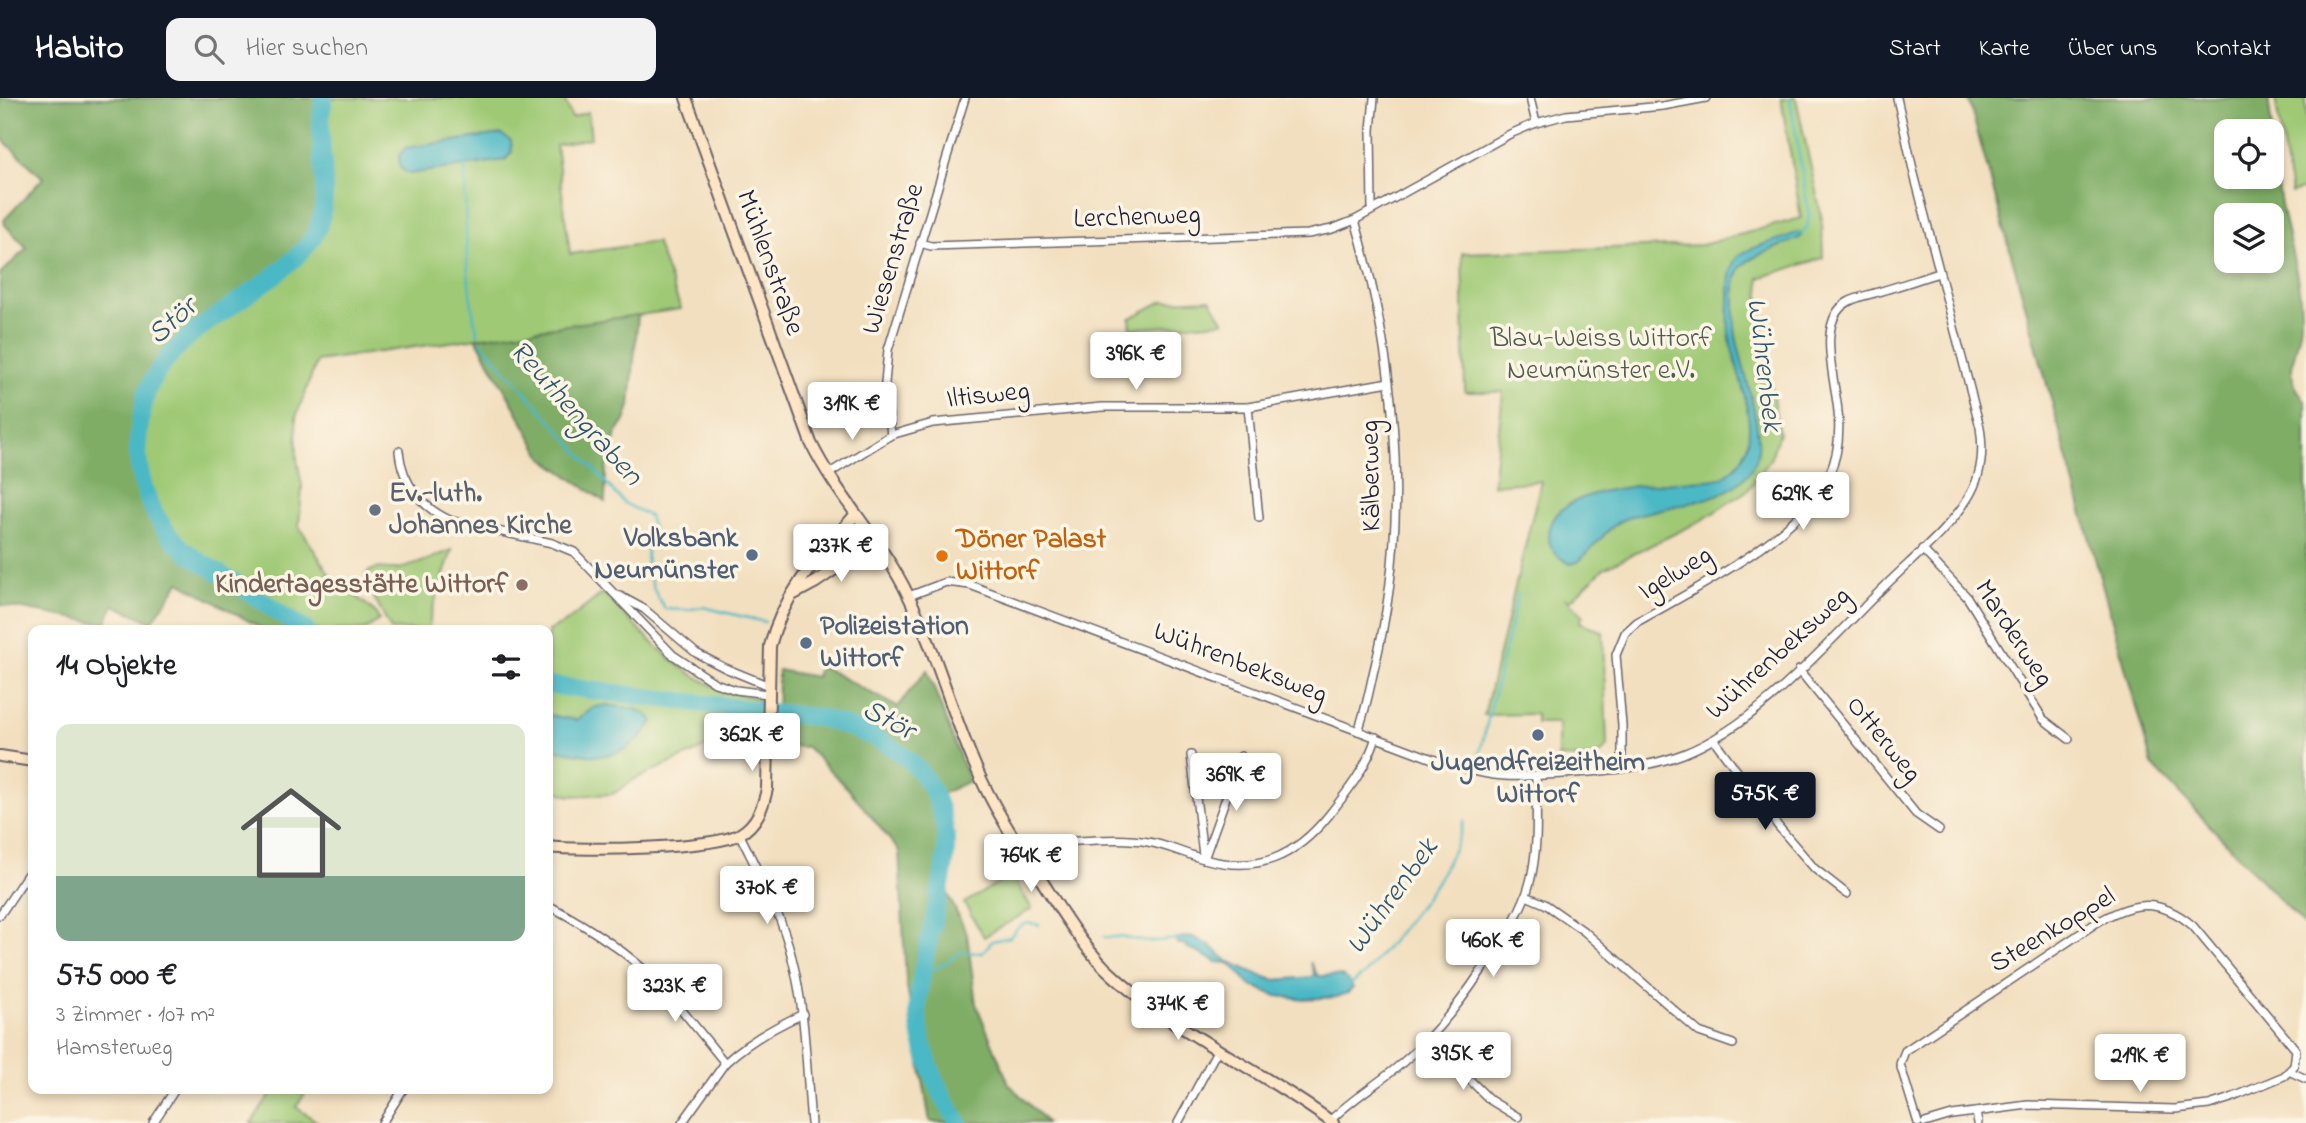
<!DOCTYPE html>
<html lang="de">
<head>
<meta charset="utf-8">
<style>
  :root { --surface:#fff; --page:#f2f2f2; --text:#202124; --muted:#757577; --line:#e0e0e0; --accent:#111827 }
  body { margin:0; font-family:"Indie Flower",sans-serif; background:var(--page); color:var(--text); height:100vh; display:flex; flex-direction:column; font-size:26px; white-space:nowrap }
  * { box-sizing:border-box; margin:0 }
  p { font-size:23px; color:var(--muted) }
  .icon { flex:none; width:38px; height:38px; fill:none; stroke:currentColor; stroke-width:2; stroke-linecap:round; stroke-linejoin:round }
  .map { position:relative; flex:1; overflow:hidden }
  .drawer { position:absolute; left:28px; top:527px; width:525px; height:469px; display:flex; flex-direction:column; background:var(--surface); border-radius:14px; box-shadow:0 4px 10px #0003 }
  .drawer>* { flex:none }
  .tools { position:absolute; left:2214px; top:21px; display:grid; gap:14px }
  .tools a { display:grid; place-items:center; width:70px; height:70px; border-radius:14px; background:var(--surface); box-shadow:0 4px 10px #0003; font-size:35px }
  .price { position:absolute; translate:-50% -60px; padding:0 16px; border-radius:7px; background:#fff; color:#222; font-size:23px; line-height:46px; filter:drop-shadow(0 2px 4px #0008) }
  .price::after { content:''; position:absolute; left:50%; top:42px; width:21px; height:16px; margin-left:-10px; background:inherit; clip-path:polygon(0 0,100% 0,50% 100%) }
  .price.selected { background:var(--accent); color:#fff }
  ul { padding:0; list-style:none }
  li { display:grid; align-content:center; gap:14px; height:371px; padding:0 28px }
  li+li { border-top:2px solid var(--line) }
  li span { display:grid; place-items:center; height:217px; border-radius:14px; color:#555 }
  li>.icon { margin-inline-start:auto }
  span .icon { width:126px; height:126px; fill:#fffc; stroke-width:1 }
  li b { font-size:30px }
  h2 { display:flex; justify-content:space-between; align-items:center; height:84px; padding:0 28px; font-size:30px }
  header { display:flex; align-items:center; gap:42px; box-sizing:border-box; height:98px; padding:0 35px; background:var(--accent); color:#fff }
  header strong { font-size:33px }
  nav { display:flex; gap:38px; margin-inline-start:auto; font-size:24px }
  .search { width:490px; height:63px; background:var(--page); display:flex; align-items:center; gap:18px; box-sizing:border-box; padding:0 24px; border-radius:14px; color:var(--muted); font-size:26px }
  .map>svg:first-child { display:block }
  .green { fill:#9fc975; stroke:#607658; stroke-width:2 }
  .forest { fill:#7fad66; stroke:#506850; stroke-width:2; fill-rule:evenodd }
  .water { fill:#4bb8c5; stroke:#366d80; stroke-width:2 }
  .lines { fill:none; stroke-linecap:round; stroke-linejoin:round }
  .stream { stroke:#4bb8c5; stroke-width:2.5 }
  .river { stroke:#4bb8c5; stroke-width:18 }
  .street-casing { stroke:#6b6469; stroke-width:10 }
  .secondary-casing { stroke:#6b6469; stroke-width:14 }
  .street { stroke:#fff; stroke-width:7 }
  .secondary { stroke:#fde5c5; stroke-width:10 }
  .worship-dot { fill:#6b7280; stroke:#fcf5e5; stroke-width:2.5 }
  .service-dot { fill:#5c6f8a; stroke:#fcf5e5; stroke-width:2.5 }
  .food-dot { fill:#e8710a; stroke:#fcf5e5; stroke-width:2.5 }
  .education-dot { fill:#8d6e63; stroke:#fcf5e5; stroke-width:2.5 }
  .labels { text-anchor:middle; dominant-baseline:central; stroke-width:7; stroke-linejoin:round; paint-order:stroke }
  .street-label { font-size:28px; fill:#22223b; stroke:#fcf5e5 }
  .park-label { font-size:28px; fill:#4e5c4f; stroke:#fcf5e5 }
  .worship-label { font-size:28px; font-weight:bold; fill:#5b616d; stroke:#fcf5e5; text-anchor:start }
  .service-label { font-size:28px; font-weight:bold; fill:#4e5e75; stroke:#fcf5e5; text-anchor:end }
  .food-label { font-size:28px; font-weight:bold; fill:#c56008; stroke:#fcf5e5; text-anchor:start }
  .education-label { font-size:28px; font-weight:bold; fill:#785e54; stroke:#fcf5e5; text-anchor:end }
  .water-label { font-size:30px; font-style:italic; fill:#30566b; stroke:#fcf5e5 }
</style>
</head>
<body>
<header>
<strong>Habito</strong>
<div class="search"><svg class="icon" aria-label="search" viewBox="0 0 24 24"><circle cx="10" cy="10" r="6"/><path d="M15 15l6 6"/></svg>Hier suchen</div>
<nav><a>Start</a><a>Karte</a><a>Über uns</a><a>Kontakt</a></nav>
</header>
<div class="map">
<svg width="2306" height="1025" viewBox="0 0 2306 1025">
  <rect width="100%" height="100%" fill="#fcf5e5"/>
  <filter id="ink" filterUnits="userSpaceOnUse"><feTurbulence type="fractalNoise" baseFrequency=".0143" numOctaves="2"/><feDisplacementMap in="SourceGraphic" scale="14" xChannelSelector="R" yChannelSelector="G"/><feConvolveMatrix kernelMatrix="1 2 1 2 8 2 1 2 1" color-interpolation-filters="sRGB"/></filter>
  <filter id="wash" filterUnits="userSpaceOnUse"><feTurbulence type="fractalNoise" baseFrequency=".00686" numOctaves="4" result="noise"/><feDisplacementMap in="SourceGraphic" scale="28" xChannelSelector="R" yChannelSelector="G"/><feGaussianBlur stdDeviation="1.57" result="paint"/><feColorMatrix in="noise" values="0 0 0 0 0 0 0 0 0 0 0 0 0 0 0 0 0 1.4 0 .05"/><feComposite in="paint" operator="in"/></filter>
  <g filter="url(#wash)">
    <rect width="100%" height="100%" fill="#f2dfbf"/>
    <!-- green -->
    <g class="green">
      <path d="M324,0H564L572,20L588,14L591,40L556,47L570,156L656,144L681,211L317,263L296,319L297,361L302,388L299,428L330,477L375,514L379,522L365,532H306L300,528L189,455L162,426L148,403L138,368V333L148,292L171,256L194,234L285,168L305,149L320,123L323,87L321,11Z"/>
      <path d="M1781,0H1796L1822,121L1823,160L1759,180L1761,224L1779,336L1770,362L1748,392L1701,423L1604,470L1571,502L1566,501L1583,517L1580,524L1603,534L1607,648C1600,664 1574,659 1558,659V625H1536V616L1484,617L1541,383L1493,387L1503,294H1465L1462,155L1702,147L1801,120Z"/>
      <path d="M2275,0H2306V91L2291,95Z"/>
      <path d="M1210,201L1224,224L1131,231L1130,220L1163,203Z"/>
      <path d="M452,452L431,516L428,532H391L368,488L365,477C375,466 385,472 397,471C415,469 435,458 452,452Z"/>
      <path d="M603,495C635,526 666,564 706,584C722,593 740,596 758,600V647L716,645L635,681L613,696L570,698L548,690V533L565,525Z"/>
      <path d="M1012,777L1032,811L984,839L964,805Z"/>
      <path d="M274,991H308L296,1009L319,1025H251Z"/>
    </g>
    <!-- forest -->
    <g class="forest">
      <path d="M0,0H324C313,44 336,95 315,136C298,168 227,209 196,233C177,248 155,271 147,294C144,302 143,312 141,320C130,370 149,426 191,457C209,470 230,481 249,494C268,506 286,521 306,532H265L179,484L152,524L114,507L105,526L0,507V176L27,150L5,127L4,122L43,80L0,39Z"/>
      <path d="M1968,0H2268C2273,35 2275,72 2281,107C2288,143 2301,181 2301,218C2302,256 2277,269 2306,304V829L2152,667ZM2272,33V79H2226V33ZM2272,117V163H2226V117Z"/>
      <path d="M638,217L630,308L625,323L616,336L606,371L605,404L543,360L476,240Z"/>
      <path d="M819,567L897,609L927,572L969,683L935,699L945,728L947,746L941,782L967,836L976,906L1009,986L1047,1025L930,1024L906,883L899,753L852,695L807,649L777,648L778,572L816,579Z"/>
    </g>
    <!-- water -->
    <g class="water">
      <path d="M501,36L511,43L512,54L505,62L409,76L400,70L399,58L405,50Z"/>
      <path d="M1798,134L1802,135L1801,139C1785,148 1756,155 1744,166C1735,174 1734,189 1735,201C1735,213 1734,226 1736,238C1741,266 1766,337 1756,362C1737,411 1659,404 1620,423C1609,429 1590,454 1578,464L1571,466C1560,461 1549,452 1549,439C1547,387 1655,387 1691,383C1703,382 1717,383 1727,376C1772,347 1735,277 1729,236C1728,224 1729,211 1729,199C1729,188 1729,172 1735,162C1745,148 1782,143 1798,134Z"/>
      <path d="M607,607C622,610 646,609 653,624C620,669 595,659 548,650V617L576,622L595,609Z"/>
      <path d="M1191,838L1211,848L1226,862L1259,877L1274,882L1313,879L1314,874L1310,864L1318,878C1332,878 1347,873 1353,890L1348,895L1337,899L1306,901L1277,898L1250,887L1235,870L1228,865L1217,864L1188,850L1184,846H1178L1174,841Z"/>
    </g>
    <g class="lines">
      <!-- stream -->
      <g class="stream">
        <path d="M1790,0L1809,118L1807,129L1801,136"/>
        <path d="M465,68C466,122 464,186 478,237"/>
        <path d="M481,244L624,405L649,418L653,432C639,457 650,489 665,511L686,512L703,509L765,524"/>
        <path d="M1478,663L1518,496"/>
        <path d="M1104,839H1122L1148,844L1177,841"/>
        <path d="M923,868L938,870L961,854L983,855L992,843L1010,839C1018,828 1025,822 1039,827"/>
        <path d="M1351,886L1365,876C1402,829 1448,782 1464,723"/>
      </g>
      <!-- river -->
      <g class="river">
        <path d="M306,532C286,521 268,506 249,494C230,481 209,470 191,457C149,426 130,370 141,320C143,312 144,302 147,294C155,271 177,248 196,233C227,209 298,168 315,136C336,95 313,44 324,0"/>
        <path d="M548,587L822,620C848,629 877,638 900,655C933,679 951,723 945,763C939,811 922,857 918,905C916,943 938,995 959,1025"/>
      </g>
    </g>
  </g>
  <g filter="url(#ink)">
    <g class="lines">
      <defs>
        <g id="street">
          <path d="M1530,0L1536,25"/>
          <path d="M1372,112L1371,32L1374,0"/>
          <path d="M1355,122C1398,270 1411,426 1373,576C1369,595 1365,615 1358,633"/>
          <path d="M920,145L931,148L1308,136L1332,131L1355,122L1510,36L1536,25L1566,17L1663,8L1706,0"/>
          <path d="M1248,309L1259,420"/>
          <path d="M891,337L885,285L888,252L965,0"/>
          <path d="M399,353C402,386 423,411 452,423L552,445L574,454L673,557L715,585L736,592L768,596"/>
          <path d="M828,376L891,337L933,325L1102,309H1248L1389,284"/>
          <path d="M1922,451L1967,499L2043,621L2069,641"/>
          <path d="M618,497L644,511L696,555L725,570L769,588"/>
          <path d="M909,498L946,484L970,487L1438,663C1460,669 1482,677 1505,678C1524,679 1544,677 1563,676C1603,673 1645,671 1683,656C1758,627 1827,545 1885,488C1911,462 1949,432 1968,400C1982,378 1984,354 1980,329L1914,76L1897,0"/>
          <path d="M1799,572L1916,716L1939,732"/>
          <path d="M1714,642L1778,728L1815,771L1847,796"/>
          <path d="M1191,657L1203,757"/>
          <path d="M1622,671V627L1616,557L1625,535L1637,524C1697,490 1800,439 1829,377C1838,358 1840,334 1838,314C1836,284 1815,222 1848,204C1857,199 1869,197 1878,194C1899,188 1919,181 1939,175"/>
          <path d="M740,737C759,776 782,817 792,860C806,914 806,970 811,1025"/>
          <path d="M1023,754C1042,742 1057,744 1079,743C1102,742 1125,740 1148,744C1167,747 1185,756 1204,761C1258,776 1295,759 1329,717C1348,693 1367,669 1376,639"/>
          <path d="M1204,761L1241,658"/>
          <path d="M1526,798L1545,806L1585,834L1699,934L1733,946"/>
          <path d="M548,807C587,828 624,851 655,882C680,908 702,937 725,965C749,943 774,929 803,916"/>
          <path d="M0,817L33,768"/>
          <path d="M1429,941L1490,1002L1518,1019"/>
          <path d="M2291,974L2306,981"/>
          <path d="M1976,1014L1978,1025"/>
          <path d="M1330,1023C1351,1001 1378,986 1401,966C1439,934 1467,896 1493,855C1508,833 1523,811 1530,784C1539,750 1536,713 1536,677"/>
          <path d="M153,1025L176,990"/>
          <path d="M382,1025L404,990"/>
          <path d="M682,1025L725,965"/>
          <path d="M1178,1025L1218,951"/>
          <path d="M1918,1025L1900,966L1905,953L2093,827C2130,804 2158,798 2193,828L2296,952L2294,968L2284,978L2231,1000L2209,1007L2175,1011L2028,1007L1952,1017L1925,1025"/>
        </g>
        <g id="secondary">
          <path d="M686,0L811,345C838,400 882,443 908,497C935,551 950,610 974,665C991,706 1015,743 1040,780C1060,811 1079,843 1105,870C1171,934 1260,970 1333,1025"/>
          <path d="M792,497L816,484L875,444"/>
          <path d="M0,658L33,663"/>
          <path d="M548,749C582,753 713,751 740,736C757,726 763,709 767,691L770,548C783,495 820,457 855,417"/>
        </g>
      </defs>
      <!-- street casing -->
      <use href="#street" class="street-casing"/>
      <!-- secondary casing -->
      <use href="#secondary" class="secondary-casing"/>
      <!-- street -->
      <use href="#street" class="street"/>
      <!-- secondary -->
      <use href="#secondary" class="secondary"/>
    </g>
  </g>
  <!-- markers -->
  <circle class="worship-dot" cx="375" cy="412" r="7"/>
  <g class="service-dot">
    <circle cx="752" cy="457" r="7"/>
    <circle cx="806" cy="545" r="7"/>
    <circle cx="1538" cy="637" r="7"/>
  </g>
  <circle class="food-dot" cx="942" cy="458" r="7"/>
  <circle class="education-dot" cx="522" cy="487" r="7"/>
  <g class="labels">
    <!-- street labels -->
    <g class="street-label">
      <text transform="translate(1137 120) rotate(-2)">Lerchenweg</text>
      <text transform="translate(894 161) rotate(-73)">Wiesenstraße</text>
      <text transform="translate(769 165) rotate(70)">Mühlenstraße</text>
      <text transform="translate(988 298) rotate(-6)">Iltisweg</text>
      <text transform="translate(1372 378) rotate(-91)">Kälberweg</text>
      <text transform="translate(1676 476) rotate(-31)">Igelweg</text>
      <text transform="translate(2013 536) rotate(57)">Marderweg</text>
      <text transform="translate(1779 556) rotate(-42)">Wührenbeksweg</text>
      <text transform="translate(1240 566) rotate(21)">Wührenbeksweg</text>
      <text transform="translate(1883 642) rotate(51)">Otterweg</text>
      <text transform="translate(2053 833) rotate(-31)">Steenkoppel</text>
    </g>
    <!-- park labels -->
    <g class="park-label">
      <text x="1601" y="241">Blau-Weiss Wittorf<tspan x="1601" dy="32">Neumünster e.V.</tspan></text>
    </g>
    <!-- worship labels -->
    <g class="worship-label">
      <text x="389" y="396">Ev.-luth.<tspan x="389" dy="32">Johannes Kirche</tspan></text>
    </g>
    <!-- service labels -->
    <g class="service-label">
      <text x="738" y="441">Volksbank<tspan x="738" dy="32">Neumünster</tspan></text>
      <text x="820" y="529" text-anchor="start">Polizeistation<tspan x="820" dy="32">Wittorf</tspan></text>
      <text x="1538" y="665" text-anchor="middle">Jugendfreizeitheim<tspan x="1538" dy="32">Wittorf</tspan></text>
    </g>
    <!-- food labels -->
    <g class="food-label">
      <text x="956" y="442">Döner Palast<tspan x="956" dy="32">Wittorf</tspan></text>
    </g>
    <!-- education labels -->
    <g class="education-label">
      <text x="508" y="487">Kindertagesstätte Wittorf</text>
    </g>
    <!-- water labels -->
    <g class="water-label">
      <text transform="translate(173 224) rotate(-42)">Stör</text>
      <text transform="translate(1763 267) rotate(83)">Wührenbek</text>
      <text transform="translate(575 316) rotate(48)">Reuthengraben</text>
      <text transform="translate(888 623) rotate(28)">Stör</text>
      <text transform="translate(1393 799) rotate(-54)">Wührenbek</text>
    </g>
  </g>
</svg>
<div class="tools">
<a><svg class="icon" aria-label="locate" viewBox="0 0 24 24"><circle cx="12" cy="12" r="6"/><path d="M12 2v4M12 18v4M2 12h4M18 12h4"/></svg></a>
<a><svg class="icon" aria-label="layers" viewBox="0 0 24 24"><path d="M12 4l9 5-9 5-9-5zM3 14l9 5 9-5"/></svg></a>
</div>
<b class="price" style="left:1136px;top:294px">396K €</b>
<b class="price" style="left:852px;top:344px">319K €</b>
<b class="price" style="left:1803px;top:434px">629K €</b>
<b class="price" style="left:841px;top:486px">237K €</b>
<b class="price" style="left:752px;top:675px">362K €</b>
<b class="price" style="left:1236px;top:715px">369K €</b>
<b class="price selected" style="left:1765px;top:734px">575K €</b>
<b class="price" style="left:1031px;top:796px">764K €</b>
<b class="price" style="left:767px;top:828px">370K €</b>
<b class="price" style="left:1493px;top:881px">460K €</b>
<b class="price" style="left:675px;top:926px">323K €</b>
<b class="price" style="left:1178px;top:944px">374K €</b>
<b class="price" style="left:1463px;top:994px">395K €</b>
<b class="price" style="left:2140px;top:996px">219K €</b>
<section class="drawer">
<h2>14 Objekte<svg class="icon" aria-label="filters" viewBox="0 0 24 24"><path d="M4 7h16M4 17h16"/><circle cx="9" cy="7" r="2"/><circle cx="15" cy="17" r="2"/></svg></h2>
<ul>
<li><span style="background:linear-gradient(#dfe7d0 70%,#7fa58c 0)"><svg class="icon" aria-label="home" viewBox="0 0 24 24"><path d="M3 11l9-7 9 7M6 9v11h12V9"/></svg></span><div><b>575 000 €</b><p>3 Zimmer · 107 m²</p><p>Hamsterweg</p></div></li>
</ul>
</section>
</div>
</body>
</html>
